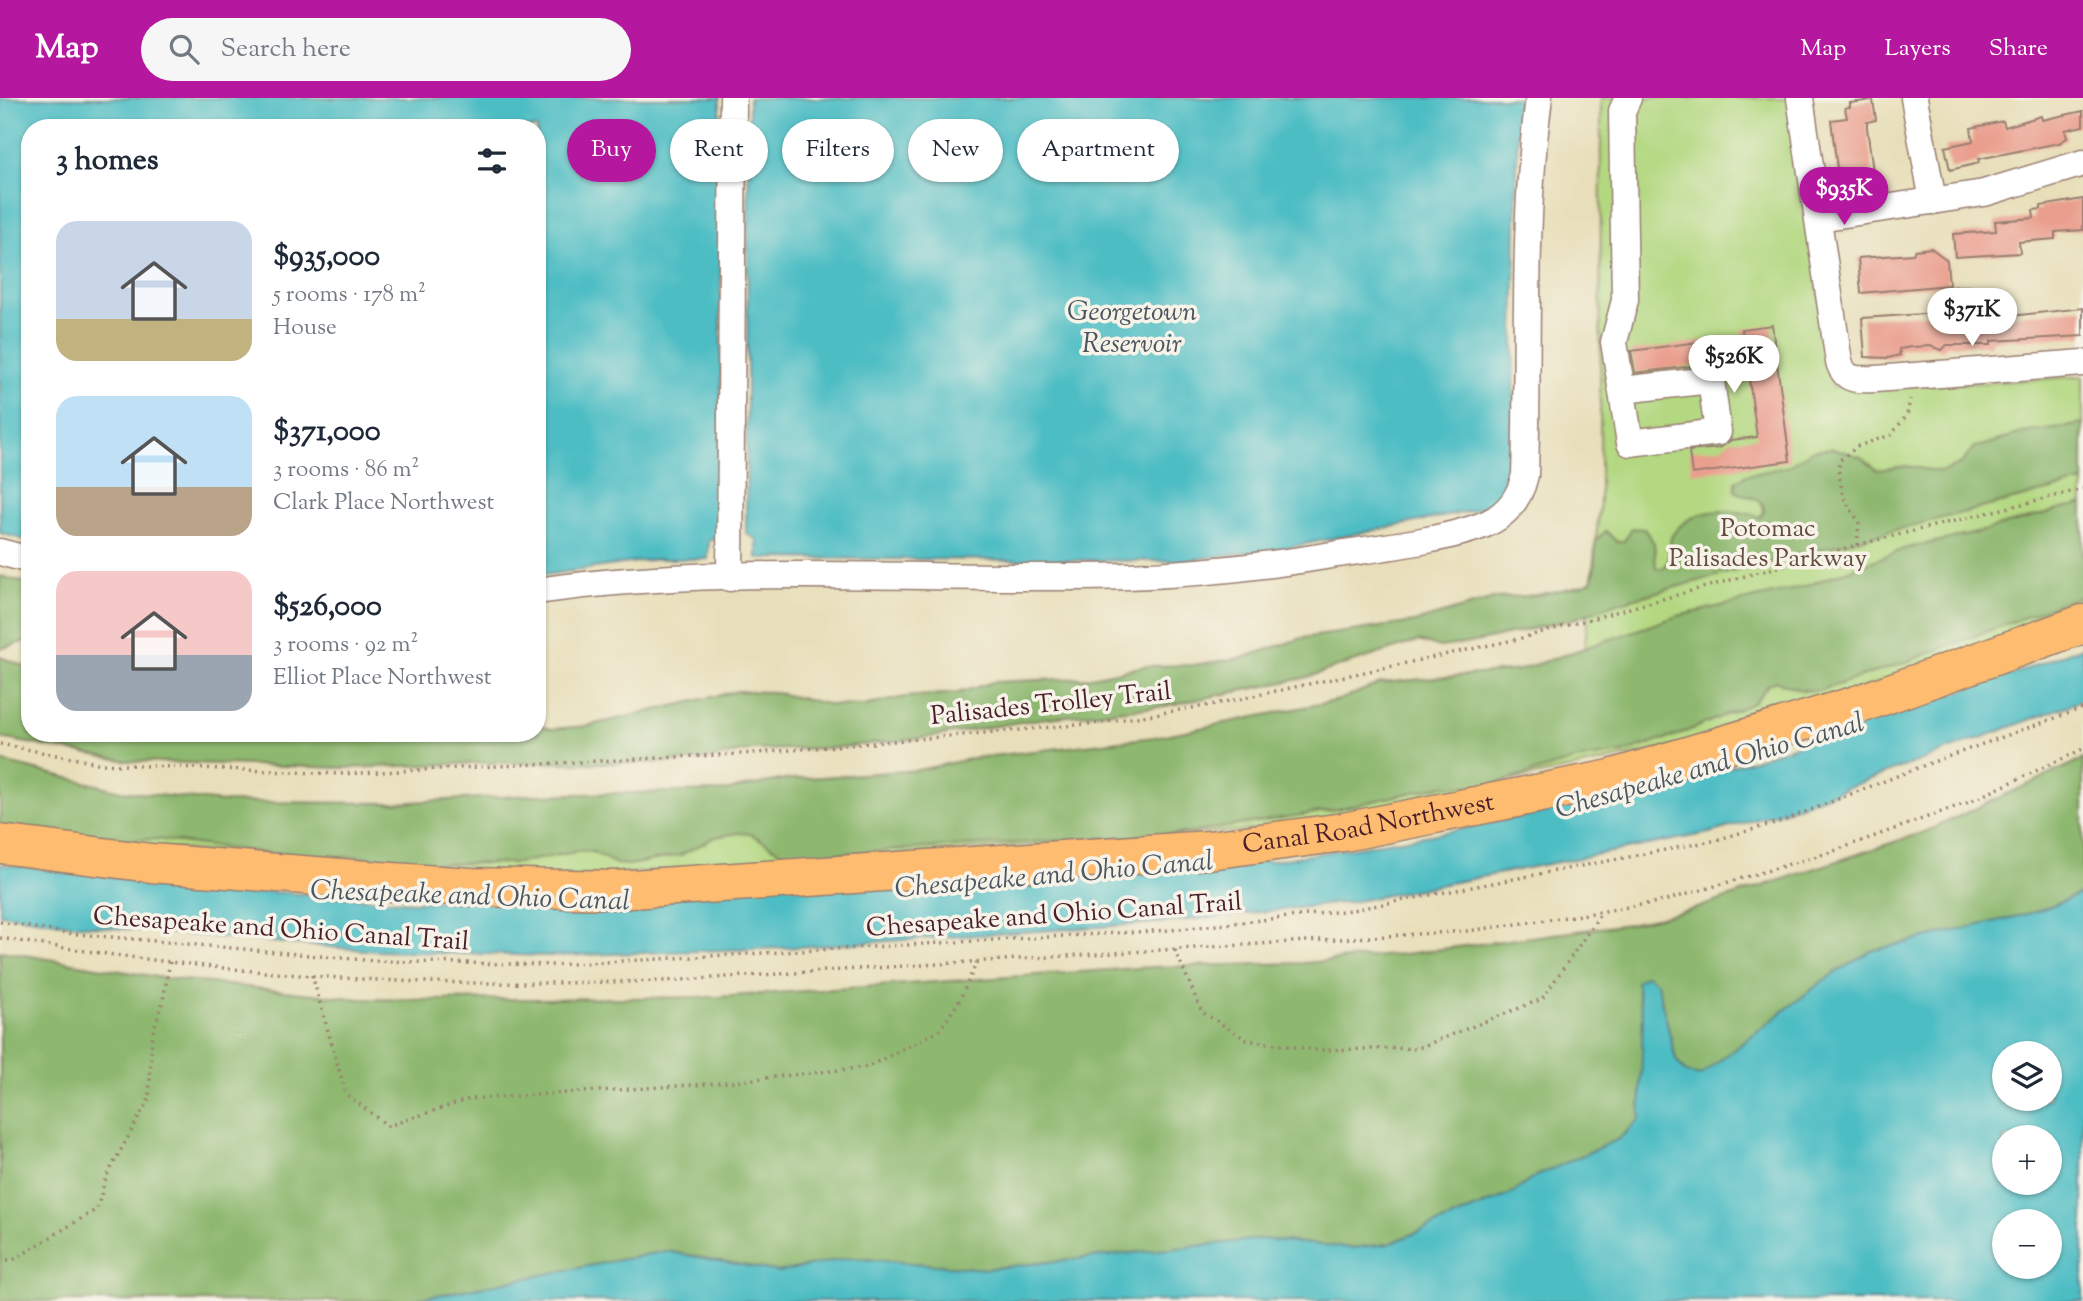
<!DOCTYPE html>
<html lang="en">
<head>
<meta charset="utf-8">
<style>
  :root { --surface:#fff; --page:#f6f6f7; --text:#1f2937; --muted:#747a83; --accent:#b5179e }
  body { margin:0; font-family:"Sorts Mill Goudy",serif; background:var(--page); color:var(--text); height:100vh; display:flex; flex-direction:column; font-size:26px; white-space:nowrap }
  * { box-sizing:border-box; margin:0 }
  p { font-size:23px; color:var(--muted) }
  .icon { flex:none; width:38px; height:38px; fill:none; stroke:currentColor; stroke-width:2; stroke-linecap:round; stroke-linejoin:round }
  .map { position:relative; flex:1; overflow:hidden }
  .panel { position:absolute; left:21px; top:21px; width:525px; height:623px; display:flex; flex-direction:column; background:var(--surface); border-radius:28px; box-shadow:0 2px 5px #0004 }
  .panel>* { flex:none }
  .banner { position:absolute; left:567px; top:21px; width:665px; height:63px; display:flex; gap:14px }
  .controls { position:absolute; left:1992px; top:943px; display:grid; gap:14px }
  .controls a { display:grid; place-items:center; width:70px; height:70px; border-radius:50%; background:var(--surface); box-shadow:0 2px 5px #0004; font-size:35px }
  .price { position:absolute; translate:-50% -60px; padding:0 16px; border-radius:24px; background:#fff; color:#222; font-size:23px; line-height:46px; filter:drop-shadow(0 2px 4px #0008) }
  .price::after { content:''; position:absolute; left:50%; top:42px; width:21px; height:16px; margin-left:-10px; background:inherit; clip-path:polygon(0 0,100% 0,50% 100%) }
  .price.active { background:var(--accent); color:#fff }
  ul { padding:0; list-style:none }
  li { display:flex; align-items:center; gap:21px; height:175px; padding:0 35px }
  li span { display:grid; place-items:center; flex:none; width:196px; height:140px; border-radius:21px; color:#555 }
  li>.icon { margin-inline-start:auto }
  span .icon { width:84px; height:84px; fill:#fffc; stroke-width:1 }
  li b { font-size:30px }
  h2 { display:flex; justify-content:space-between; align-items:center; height:84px; padding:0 35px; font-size:30px }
  .tag { padding:0 24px; border-radius:32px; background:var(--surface); box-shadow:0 2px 5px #0004; font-size:24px; line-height:63px }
  .tag.active { background:var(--accent); color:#fff }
  header { display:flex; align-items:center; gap:42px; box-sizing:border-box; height:98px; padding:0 35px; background:var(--accent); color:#fff }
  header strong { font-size:33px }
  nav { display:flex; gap:38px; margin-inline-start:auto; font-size:24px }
  .search { width:490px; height:63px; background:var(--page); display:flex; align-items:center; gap:18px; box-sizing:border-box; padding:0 24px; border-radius:38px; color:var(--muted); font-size:26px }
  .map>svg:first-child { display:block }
  .green { fill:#b3d881; stroke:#7e7c56; stroke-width:2 }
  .forest { fill:#8eb86f; stroke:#6c6c4d; stroke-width:2 }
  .water { fill:#4ebdc4; stroke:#4c6e78; stroke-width:2; fill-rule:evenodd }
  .building { fill:#ea9f8e }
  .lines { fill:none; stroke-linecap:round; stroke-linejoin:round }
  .minor-casing { stroke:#997f72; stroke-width:29 }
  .highway-casing { stroke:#997f72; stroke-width:41 }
  .path { stroke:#997f72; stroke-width:3.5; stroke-dasharray:2 5; stroke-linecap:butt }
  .minor { stroke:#fff; stroke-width:26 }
  .highway { stroke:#febc70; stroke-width:38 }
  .labels { text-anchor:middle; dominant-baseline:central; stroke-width:7; stroke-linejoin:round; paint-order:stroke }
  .park-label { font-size:26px; fill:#644d40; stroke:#f7f3e8 }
  .street-label { font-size:26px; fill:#4a1f2b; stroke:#f7f3e8 }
  .water-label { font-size:28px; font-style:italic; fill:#4b5661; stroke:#f7f3e8 }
</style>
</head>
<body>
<header>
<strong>Map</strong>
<div class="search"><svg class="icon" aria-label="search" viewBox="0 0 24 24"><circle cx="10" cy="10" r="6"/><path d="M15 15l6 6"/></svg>Search here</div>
<nav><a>Map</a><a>Layers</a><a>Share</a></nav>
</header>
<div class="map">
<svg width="2083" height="1203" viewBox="0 0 2083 1203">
  <rect width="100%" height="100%" fill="#f7f3e8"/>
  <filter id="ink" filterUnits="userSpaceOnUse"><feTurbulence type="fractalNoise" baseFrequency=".0143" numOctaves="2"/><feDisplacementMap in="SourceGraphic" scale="14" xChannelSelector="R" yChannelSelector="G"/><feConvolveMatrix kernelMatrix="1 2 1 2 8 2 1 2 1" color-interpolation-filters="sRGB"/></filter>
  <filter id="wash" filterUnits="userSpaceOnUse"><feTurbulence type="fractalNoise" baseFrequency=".00686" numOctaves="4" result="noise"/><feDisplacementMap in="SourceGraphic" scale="28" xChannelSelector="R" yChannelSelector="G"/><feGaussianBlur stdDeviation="1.57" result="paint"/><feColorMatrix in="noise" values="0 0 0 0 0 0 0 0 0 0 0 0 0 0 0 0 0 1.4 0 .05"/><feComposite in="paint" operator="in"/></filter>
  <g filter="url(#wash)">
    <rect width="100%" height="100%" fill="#e8dfba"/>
    <!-- green -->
    <path class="green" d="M1601,0H1791L1833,289L1983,285L2083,278V516L1711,641L1283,730L540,781L0,736V694L400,745L1581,583L1600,403Z"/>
    <!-- forest -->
    <g class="forest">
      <path d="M2083,325V384L1746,470L1617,505L1573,521L1476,544L1440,549L1418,543L1304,580L1165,608L1039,621L930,639L834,650L753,652L703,662L655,665H484L345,670L128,663L0,640V559L27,569L30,573V635H537V627L552,631L587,628L737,593L772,594L832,607L863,608L905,599L958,595L993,584L1086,580L1145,568L1193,567L1242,560L1302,540L1415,524L1497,500L1537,497L1584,487L1591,483L1594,475L1596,442L1606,433L1617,444L1624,443L1632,430L1644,431L1654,445L1656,470L1662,471L1668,464L1671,439C1690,409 1730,409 1760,419L1764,414C1764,397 1747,401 1735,393L1736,383L1747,377L1787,369L1813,352L1832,350L1861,359L1877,372L1906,368L1942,374L1960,367L1975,349C1992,346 2006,339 2023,335C2044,331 2063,332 2083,325Z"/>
      <path d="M2083,405V497L1906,564L1819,593L1801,592L1776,583L1769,586L1753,605L1678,637L1622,655L1575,662L1488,688H1441L1333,712L1189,735L807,757L782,755L751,736L738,735L715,739L681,757L629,767L616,766L593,754L580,753L517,765L423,766L382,760L272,756L155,741L103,742L0,728V663L121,693L222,704L395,705L533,697L723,693L780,682L918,672L974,660L1155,639L1339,602L1381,585L1520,572L1678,518L1803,489L1907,450L1972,436Z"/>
      <path d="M0,478L30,486V542L0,551Z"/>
      <path d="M2083,661V795L2035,814L1871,853L1824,882L1700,978L1686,975L1676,962L1657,885L1637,893L1643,917L1641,1021L1619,1041L1536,1078L1511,1096L1389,1146L1352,1150L1261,1141L986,1171L849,1160L779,1174L666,1153L407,1203H0V853L163,880L360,901L431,902L718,899L1151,869L1303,865L1404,856L1629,826L1694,811L1927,733Z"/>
    </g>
    <!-- water -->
    <g class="water">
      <path d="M0,0H720L722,442H709L708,461H657L537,478V30H30V443L0,435Z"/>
      <path d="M749,0H1518L1512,374C1506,398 1494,405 1471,413L1285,450L1181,463L757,460V442L746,435Z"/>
      <path d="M2083,549V602L1779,715L1709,735L1351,804L1170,824L783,850L551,858L376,853L68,826L0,816V766L216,790L414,804L1272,763L1431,737L1633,696L1753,662L2016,575Z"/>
      <path d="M2083,795V1203H407L666,1153L779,1174L849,1160L986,1171L1261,1141L1352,1150L1389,1146L1511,1096L1536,1078L1619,1041L1640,1021L1643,917L1636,884L1647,877L1657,885L1676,962L1686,975L1700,978L1824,882L1871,853L2035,814ZM2004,956H2049V1001H2004ZM2004,1040H2049V1085H2004ZM2004,1124H2049V1169H2004Z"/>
    </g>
    <g id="blocks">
      <!-- building -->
      <g class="building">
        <path d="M1873,2L1876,22L1867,24V30L1873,73L1838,78L1831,22L1847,20L1845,10L1850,9V5Z"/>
        <path d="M2083,13V28L2065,32L2067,40L2059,45L1978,61L1979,65L1950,72L1945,49L1973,43L1971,30L2003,23L2005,29L2041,18L2042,22Z"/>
        <path d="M2083,101V132L2055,134V141L2019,144L2020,155L1955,159L1953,136L1996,133L1995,123L2034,120L2033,112L2041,111V108Z"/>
        <path d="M1931,150L1947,162L1949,187L1861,195L1858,160L1913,156L1915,152Z"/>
        <path d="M1968,188L1970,218L1993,216V220L2083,210V238L1991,243V247H1947L1942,252L1930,248L1911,249L1899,251L1900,257L1888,260L1865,259L1862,220L1954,214L1952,189Z"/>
        <path d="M1772,227L1790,363L1692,376L1689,353L1720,350L1731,342L1757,339L1747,266L1721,270L1709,266L1635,275L1631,253L1743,238L1742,231Z"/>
      </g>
    </g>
  </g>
  <g filter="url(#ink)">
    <use href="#blocks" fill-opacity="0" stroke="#997f72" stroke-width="2"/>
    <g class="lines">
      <defs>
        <g id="minor">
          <path d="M1800,0L1839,264C1845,283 1857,282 1875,281L2083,265"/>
          <path d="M1914,0L1933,103"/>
          <path d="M1819,120L1984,95L2083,65"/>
          <path d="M1622,292L1711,282L1718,334L1630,345L1614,244L1625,202L1622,13L1628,0"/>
          <path d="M0,454L30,462"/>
          <path d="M730,480L733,0"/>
          <path d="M537,493C732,464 932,484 1128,478C1199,476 1268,468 1338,456C1378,450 1453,441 1488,425C1509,415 1520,399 1525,377C1529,252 1522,124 1539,0"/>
        </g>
        <g id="highway">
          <path id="s1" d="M0,746L151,765L392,784L472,789L616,792L1209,752L1344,734L1611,681L1857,607L2083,526"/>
        </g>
      </defs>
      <!-- minor casing -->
      <use href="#minor" class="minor-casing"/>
      <!-- highway casing -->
      <use href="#highway" class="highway-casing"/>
      <!-- path -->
      <g class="path">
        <path d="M1857,447L1859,424L1843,399L1838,371L1840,362L1858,348L1891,337L1907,317L1910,301"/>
        <path d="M0,646L102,666L340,676L757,655L1099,625L1211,607L1518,541L1857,447L2083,391"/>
        <path d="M0,824L66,835L375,863L552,867L1171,832L1352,812L1712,743L1782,723L1933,664L2083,610"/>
        <path d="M0,840C125,860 252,876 379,882C474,887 569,885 665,883L1467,833L1581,817L1664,803L1831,754L1969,704L2083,651"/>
        <path d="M1175,852L1202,914L1247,942L1316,952L1418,950L1542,901L1602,814"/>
        <path d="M312,877L346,996L388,1028L469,1001L709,986L867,969L939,933L958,905L977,864"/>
        <path d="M0,1162H13L97,1111L106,1079L149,1001L152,937L163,902L170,864"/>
      </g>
      <!-- minor -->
      <use href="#minor" class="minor"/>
      <!-- highway -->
      <use href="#highway" class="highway"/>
    </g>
  </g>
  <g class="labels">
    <!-- park labels -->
    <g class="park-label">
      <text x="1768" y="431">Potomac<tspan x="1768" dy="30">Palisades Parkway</tspan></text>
    </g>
    <!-- street labels -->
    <g class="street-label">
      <text transform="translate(1051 607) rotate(-6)">Palisades Trolley Trail</text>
      <text stroke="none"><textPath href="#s1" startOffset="1374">Canal Road Northwest</textPath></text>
      <text transform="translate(1054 818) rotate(-4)">Chesapeake and Ohio Canal Trail</text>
      <text transform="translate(281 832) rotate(4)">Chesapeake and Ohio Canal Trail</text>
    </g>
    <!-- water labels -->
    <g class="water-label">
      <text x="1132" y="215">Georgetown<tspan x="1132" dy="32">Reservoir</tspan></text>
      <text transform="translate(1710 669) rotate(-16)">Chesapeake and Ohio Canal</text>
      <text transform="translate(1054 778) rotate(-5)">Chesapeake and Ohio Canal</text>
      <text transform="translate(470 799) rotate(2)">Chesapeake and Ohio Canal</text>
    </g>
  </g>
</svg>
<div class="controls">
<a><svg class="icon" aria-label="layers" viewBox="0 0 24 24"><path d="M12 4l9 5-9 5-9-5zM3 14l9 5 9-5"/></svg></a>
<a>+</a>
<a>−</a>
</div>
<b class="price active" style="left:1844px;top:129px">$935K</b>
<b class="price" style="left:1972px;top:250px">$371K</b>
<b class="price" style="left:1734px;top:297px">$526K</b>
<div class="banner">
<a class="tag active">Buy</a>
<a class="tag">Rent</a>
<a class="tag">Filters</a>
<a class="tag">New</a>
<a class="tag">Apartment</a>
</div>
<section class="panel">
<h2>3 homes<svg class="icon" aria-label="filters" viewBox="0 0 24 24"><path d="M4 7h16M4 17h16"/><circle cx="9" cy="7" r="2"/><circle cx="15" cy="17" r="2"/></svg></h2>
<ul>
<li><span style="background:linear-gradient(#c9d6e8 70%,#c2b280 0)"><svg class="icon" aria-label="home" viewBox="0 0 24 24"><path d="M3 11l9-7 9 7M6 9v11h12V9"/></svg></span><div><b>$935,000</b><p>5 rooms · 178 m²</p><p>House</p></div></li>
<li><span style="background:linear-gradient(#bfe0f5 65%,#b9a48a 0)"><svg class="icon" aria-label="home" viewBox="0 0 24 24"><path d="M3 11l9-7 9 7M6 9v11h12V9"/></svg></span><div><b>$371,000</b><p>3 rooms · 86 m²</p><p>Clark Place Northwest</p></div></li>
<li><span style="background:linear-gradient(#f6c9c9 60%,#9aa5b1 0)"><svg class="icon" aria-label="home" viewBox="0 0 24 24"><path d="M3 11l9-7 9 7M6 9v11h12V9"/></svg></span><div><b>$526,000</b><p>3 rooms · 92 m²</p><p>Elliot Place Northwest</p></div></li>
</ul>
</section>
</div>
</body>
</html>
